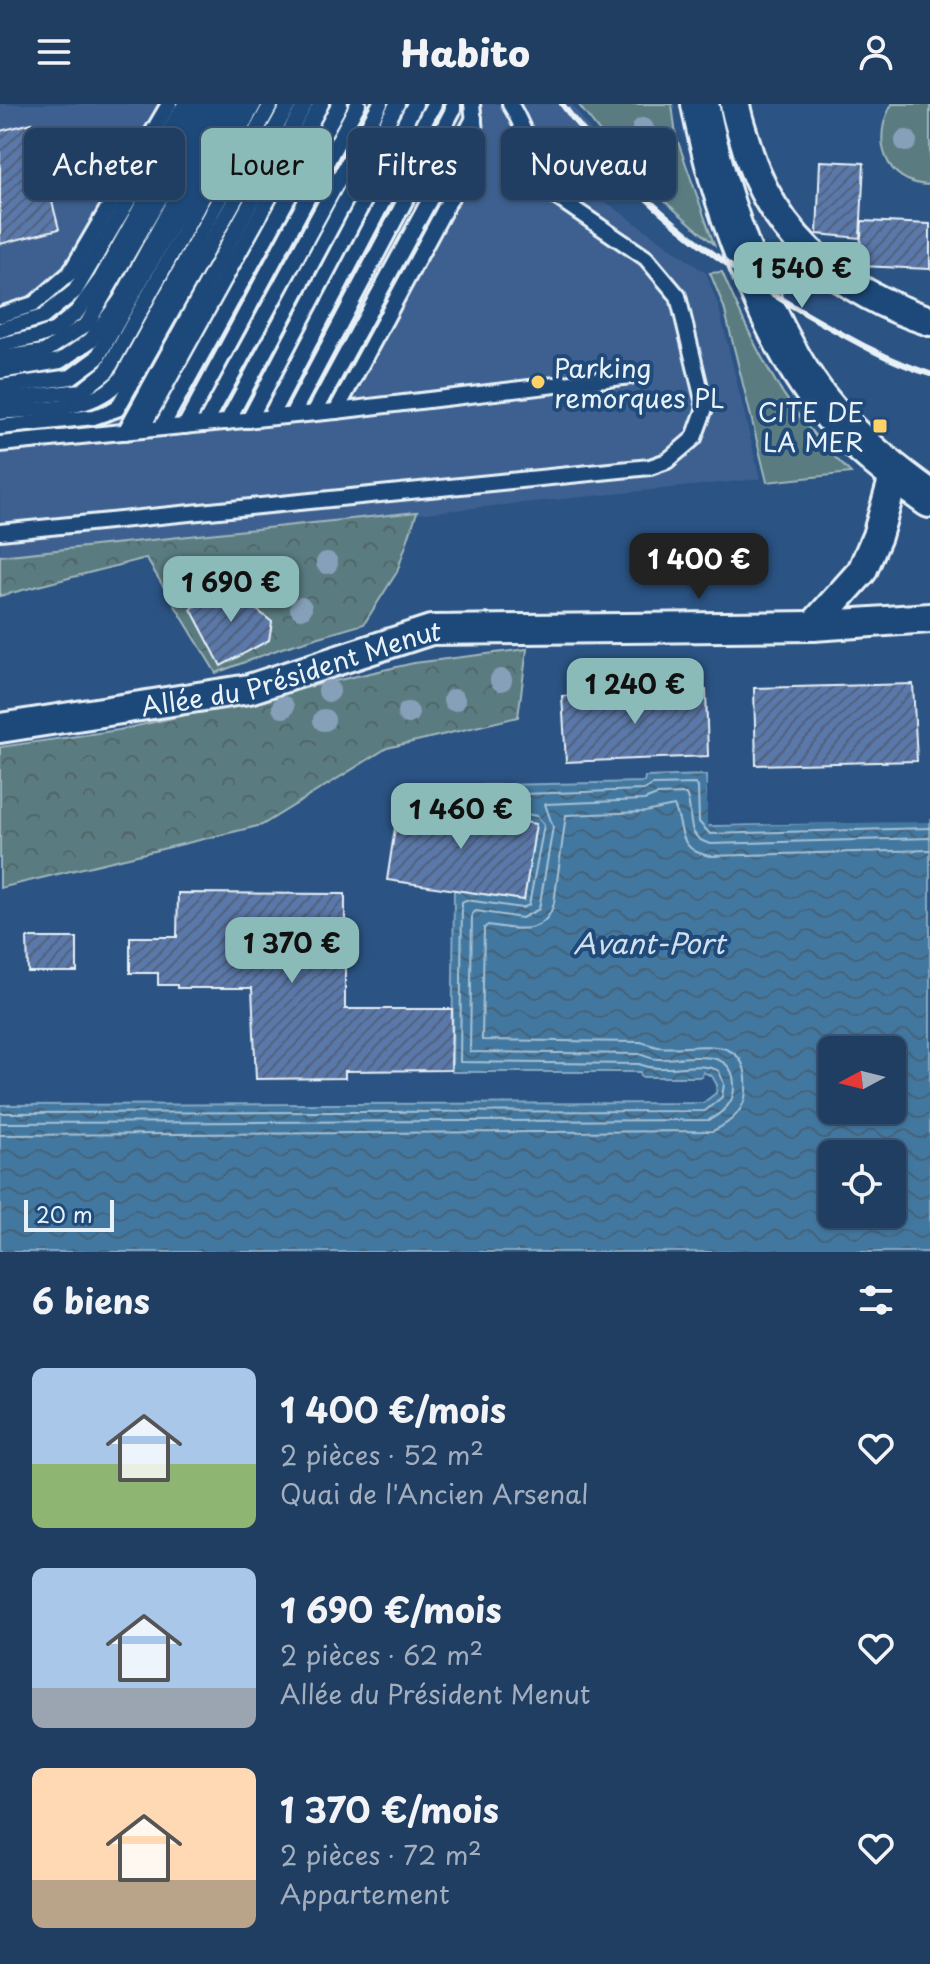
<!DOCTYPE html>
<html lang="fr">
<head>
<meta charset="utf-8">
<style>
  :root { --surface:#203e62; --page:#2d496b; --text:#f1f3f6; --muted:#a2aebe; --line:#3d5777; --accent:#8bbbb9 }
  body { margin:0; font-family:"Playpen Sans",sans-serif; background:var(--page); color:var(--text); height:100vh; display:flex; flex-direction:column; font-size:30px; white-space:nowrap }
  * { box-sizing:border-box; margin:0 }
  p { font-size:26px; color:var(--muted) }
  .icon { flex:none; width:44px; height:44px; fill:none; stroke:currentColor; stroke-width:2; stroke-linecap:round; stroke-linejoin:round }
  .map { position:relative; height:1148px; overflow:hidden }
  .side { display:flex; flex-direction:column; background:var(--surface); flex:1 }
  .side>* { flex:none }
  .banner { position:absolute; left:24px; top:24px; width:882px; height:72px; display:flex; gap:16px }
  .needle { width:52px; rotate:263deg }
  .fabs { position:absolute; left:818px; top:932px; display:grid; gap:16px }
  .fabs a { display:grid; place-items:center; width:88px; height:88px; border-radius:12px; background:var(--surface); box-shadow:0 2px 6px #0004,0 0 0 2px var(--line); font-size:40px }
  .scale { position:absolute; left:24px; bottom:20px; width:90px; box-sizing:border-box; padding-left:8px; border:4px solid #e8f1f8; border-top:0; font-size:22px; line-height:28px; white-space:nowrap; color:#e8f1f8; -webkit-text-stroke:6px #1f4a7a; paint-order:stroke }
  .price { position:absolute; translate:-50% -68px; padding:0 18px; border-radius:16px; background:var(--accent); color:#111; font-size:26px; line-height:52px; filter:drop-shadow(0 2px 4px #0008) }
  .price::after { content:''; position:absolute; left:50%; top:48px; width:24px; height:18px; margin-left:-12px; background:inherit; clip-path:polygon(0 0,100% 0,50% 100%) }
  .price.current { background:#222; color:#fff }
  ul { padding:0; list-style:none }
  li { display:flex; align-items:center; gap:24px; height:200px; padding:0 32px }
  li span { display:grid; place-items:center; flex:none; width:224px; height:160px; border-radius:12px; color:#555 }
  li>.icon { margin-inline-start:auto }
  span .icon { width:96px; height:96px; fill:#fffc; stroke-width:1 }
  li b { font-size:34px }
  h2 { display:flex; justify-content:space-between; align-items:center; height:96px; padding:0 32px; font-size:34px }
  .pill { padding:0 28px; border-radius:12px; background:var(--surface); box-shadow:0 2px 6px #0004,0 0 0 2px var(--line); font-size:28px; line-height:72px }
  .pill.current { background:var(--accent); color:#111 }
  header { display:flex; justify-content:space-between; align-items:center; height:104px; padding:0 32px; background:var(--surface); font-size:36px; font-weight:800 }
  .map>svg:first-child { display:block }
  .built { fill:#3c6190 }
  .grass { fill:#5a7c81; stroke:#a1b6bc; stroke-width:2 }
  .park { fill:url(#park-crowns); stroke:#a1b6bc; stroke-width:2 }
  .water { fill:url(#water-waves); stroke:#85a8c3; stroke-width:2; fill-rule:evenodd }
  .pier { fill:#2b5383 }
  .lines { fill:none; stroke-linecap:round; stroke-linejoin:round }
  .shore { stroke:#a6c1d5; stroke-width:2 }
  .building { fill:url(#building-hatch); stroke:#e8f1f8; stroke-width:2 }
  .service-casing { stroke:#e8f1f8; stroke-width:20 }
  .minor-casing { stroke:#e8f1f8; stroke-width:34 }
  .tertiary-casing { stroke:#e8f1f8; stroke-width:42 }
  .service { stroke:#1f4a7a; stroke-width:14 }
  .minor { stroke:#1f4a7a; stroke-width:28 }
  .tertiary { stroke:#1f4a7a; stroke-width:36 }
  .rail { stroke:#e8f1f8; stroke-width:6 }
  .tree { fill:#87a0b9 }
  .poi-dot { fill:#ffd166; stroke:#1f4a7a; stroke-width:3 }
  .labels { text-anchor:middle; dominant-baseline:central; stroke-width:8; stroke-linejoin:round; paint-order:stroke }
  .poi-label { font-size:26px; fill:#e8f1f8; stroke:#1f4a7a; text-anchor:start }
  .street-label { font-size:26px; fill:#e8f1f8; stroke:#1f4a7a }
  .water-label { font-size:28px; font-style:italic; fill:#cfdfeb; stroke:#1f4a7a }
</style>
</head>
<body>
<header><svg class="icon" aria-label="menu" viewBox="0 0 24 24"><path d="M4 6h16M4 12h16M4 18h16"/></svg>Habito<svg class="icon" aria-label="person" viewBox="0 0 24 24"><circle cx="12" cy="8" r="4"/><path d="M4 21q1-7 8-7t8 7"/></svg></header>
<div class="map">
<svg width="930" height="1148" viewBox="0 0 930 1148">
  <defs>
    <pattern id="park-crowns" width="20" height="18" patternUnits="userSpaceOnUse" patternTransform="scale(2)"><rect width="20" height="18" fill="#5a7c81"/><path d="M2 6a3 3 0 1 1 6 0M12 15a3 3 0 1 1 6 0" fill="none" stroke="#516568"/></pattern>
    <pattern id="water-waves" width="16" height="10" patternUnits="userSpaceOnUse" patternTransform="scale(2)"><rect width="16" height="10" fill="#4378a0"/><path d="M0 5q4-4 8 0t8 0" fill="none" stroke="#446279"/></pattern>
    <pattern id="building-hatch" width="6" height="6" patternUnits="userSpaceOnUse" patternTransform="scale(2)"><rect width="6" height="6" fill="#5a78a9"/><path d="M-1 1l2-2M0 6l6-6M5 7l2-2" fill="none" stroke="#51627e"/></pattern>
  </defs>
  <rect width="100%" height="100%" fill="#2b5383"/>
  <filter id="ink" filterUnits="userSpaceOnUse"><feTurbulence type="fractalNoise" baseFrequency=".0125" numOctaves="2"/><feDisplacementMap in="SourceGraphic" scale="16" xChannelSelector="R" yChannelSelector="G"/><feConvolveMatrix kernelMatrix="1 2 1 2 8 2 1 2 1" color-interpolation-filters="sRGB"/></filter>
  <g filter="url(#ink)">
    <!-- built -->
    <path class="built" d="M0,0H572L591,27L568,71L706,169L719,204L760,375L0,452Z"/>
    <!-- grass -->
    <g class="grass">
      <path d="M578,0H672L676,32L714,140L631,68Z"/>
      <path d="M892,0H930V81C884,80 871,35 892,0Z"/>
      <path d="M722,168C759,253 783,305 851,369L767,378L724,203L710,169Z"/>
    </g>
    <!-- park -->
    <g class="park">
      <path d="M417,408L397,468L364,520L282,544L216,569L146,454L0,492V452Z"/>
      <path d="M527,545L518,613L387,644L262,721L0,784V643L119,626L414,559Z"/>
    </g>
    <!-- water -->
    <path class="water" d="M706,671L710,722L930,716V1148H0V1001L703,999L716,989L717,981L712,972L703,968L702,973H641L640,968H452L454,786L524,796L536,720L455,707L456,682L644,678L645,673ZM832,946H892V1006H832ZM832,1050H892V1110H832Z"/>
    <!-- pier -->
    <path class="pier" d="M707,670L714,718L930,712V718L707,721Z"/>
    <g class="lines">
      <!-- shore -->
      <g class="shore">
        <path d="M0,1009L705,1007L722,993L724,980L719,967C699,955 664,971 639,960L460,958L462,798L466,796L522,804L529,801L544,721L537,712L466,700L464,692L644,686L653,681L695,680L698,683L699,718L710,730L930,724"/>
        <path d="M0,1019L709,1016C722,1009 734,1000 734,983C735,940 684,956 658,955C651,955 646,952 639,950L470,948L472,810L476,807L522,814L539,805L553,723L545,700L644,696L657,691L686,690C695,708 682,734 711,740L930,734"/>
        <path d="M0,1031L713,1027C730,1019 745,1007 746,987C751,923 690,948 658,943C652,942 646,939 640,938L482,936L484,824L488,821C515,825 545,833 554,799L566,711L645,708L674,702C685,723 675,746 710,752L930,746"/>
      </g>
    </g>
    <!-- building -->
    <g class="building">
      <path d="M32,19L59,125L0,140V27Z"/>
      <path d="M820,57L864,59L860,134L817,130Z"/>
      <path d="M862,117L930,120V165L859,162Z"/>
      <path d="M230,477L236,489L272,518L269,536L221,562L191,505Z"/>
      <path d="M913,580L917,657L756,661L754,584Z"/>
      <path d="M706,586L708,652L566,658L562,592Z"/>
      <path d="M399,698L536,720L524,796L387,776Z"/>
      <path d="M178,789L345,790V905H452L451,966L345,967V974L256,975L252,884H177V881H158V869H130V833H177Z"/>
      <path d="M27,834H77V868H28Z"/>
    </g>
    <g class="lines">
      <defs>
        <g id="service">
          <path d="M0,211L34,200L70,169L169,0"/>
          <path d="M0,226L43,213L75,187L185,0"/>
          <path d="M0,241L36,233L55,226L77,208L101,175L199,0"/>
          <path d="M0,254L44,248L87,220L214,0"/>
          <path d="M0,267L60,257L91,236L120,197L227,0"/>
          <path d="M0,283L71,273L97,254L240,0"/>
          <path d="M0,296L82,287L107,267L254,0"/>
          <path d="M336,307L477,45L472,0"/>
          <path d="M0,308C42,304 92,309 121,275L271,0"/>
          <path d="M314,309L474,14"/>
          <path d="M292,311L453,6V0"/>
          <path d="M270,313L434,0"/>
          <path d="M249,316L415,0"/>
          <path d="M227,318L397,0"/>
          <path d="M205,320L380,0"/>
          <path d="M185,322L358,0"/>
          <path d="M0,323L94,313L117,305L289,0"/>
          <path d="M161,324L340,0"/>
          <path d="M141,326L321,0"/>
          <path d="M125,328L305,0"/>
          <path d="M0,340L336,307L631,272"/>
          <path d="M0,428L650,363L667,357L694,334L705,304L678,192L646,154L558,94C533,67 530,30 510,0"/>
        </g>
        <g id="minor">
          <path d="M735,0C737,16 744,32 748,48C776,136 844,189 930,217"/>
          <path d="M895,369L877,432L862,467L813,522L930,514"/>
          <path id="s1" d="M0,624L249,585L431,526L813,522"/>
        </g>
        <path id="tertiary" d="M700,0C718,93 767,235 829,307C858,341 894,369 930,395"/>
      </defs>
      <!-- service casing -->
      <use href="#service" class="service-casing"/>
      <!-- minor casing -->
      <use href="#minor" class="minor-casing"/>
      <!-- tertiary casing -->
      <use href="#tertiary" class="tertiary-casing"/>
      <!-- service -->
      <use href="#service" class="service"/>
      <!-- minor -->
      <use href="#minor" class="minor"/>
      <!-- tertiary -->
      <use href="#tertiary" class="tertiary"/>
      <!-- rail -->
      <path class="rail" d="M562,0C631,93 715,159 815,215C852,236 889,257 930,270"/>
    </g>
    <!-- trees -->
    <g class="tree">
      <circle cx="643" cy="25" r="11"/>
      <circle cx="906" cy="37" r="11"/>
      <circle cx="661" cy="70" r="11"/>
      <circle cx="327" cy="459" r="11"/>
      <circle cx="301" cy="504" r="11"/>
      <circle cx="501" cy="576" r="11"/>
      <circle cx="329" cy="587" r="11"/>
      <circle cx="454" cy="596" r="11"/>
      <circle cx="283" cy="603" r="11"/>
      <circle cx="408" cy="609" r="11"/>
      <circle cx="324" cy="616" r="11"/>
    </g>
  </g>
  <!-- markers -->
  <g class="poi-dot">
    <circle cx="538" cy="278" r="8"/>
    <rect x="872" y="314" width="16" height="16" rx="4"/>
  </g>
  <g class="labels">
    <!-- poi labels -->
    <g class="poi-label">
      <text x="554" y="263">Parking<tspan x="554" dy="30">remorques PL</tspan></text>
      <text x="864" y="307" text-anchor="end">CITE DE<tspan x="864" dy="30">LA MER</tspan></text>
    </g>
    <!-- street labels -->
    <g class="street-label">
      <text stroke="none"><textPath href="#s1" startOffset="298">Allée du Président Menut</textPath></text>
    </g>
    <!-- water labels -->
    <g class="water-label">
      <text x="649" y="838">Avant-Port</text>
    </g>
  </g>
</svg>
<div class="fabs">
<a><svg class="needle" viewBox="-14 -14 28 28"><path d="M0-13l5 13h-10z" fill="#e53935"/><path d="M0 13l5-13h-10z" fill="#a2aebe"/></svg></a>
<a><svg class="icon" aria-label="locate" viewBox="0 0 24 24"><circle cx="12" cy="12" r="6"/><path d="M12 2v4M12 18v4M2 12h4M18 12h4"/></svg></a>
</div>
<div class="scale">20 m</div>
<b class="price" style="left:802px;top:206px">1 540 €</b>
<b class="price current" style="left:699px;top:497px">1 400 €</b>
<b class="price" style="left:231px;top:520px">1 690 €</b>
<b class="price" style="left:635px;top:622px">1 240 €</b>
<b class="price" style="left:461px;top:747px">1 460 €</b>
<b class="price" style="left:292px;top:881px">1 370 €</b>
<div class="banner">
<a class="pill">Acheter</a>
<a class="pill current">Louer</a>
<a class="pill">Filtres</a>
<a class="pill">Nouveau</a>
</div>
</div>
<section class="side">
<h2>6 biens<svg class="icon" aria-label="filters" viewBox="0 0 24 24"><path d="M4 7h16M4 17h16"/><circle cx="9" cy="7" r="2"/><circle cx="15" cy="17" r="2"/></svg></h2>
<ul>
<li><span style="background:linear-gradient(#a9c7e8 60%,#8fb573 0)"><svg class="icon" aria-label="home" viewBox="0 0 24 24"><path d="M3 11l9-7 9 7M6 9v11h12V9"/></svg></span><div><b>1 400 €/mois</b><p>2 pièces · 52 m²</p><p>Quai de l'Ancien Arsenal</p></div><svg class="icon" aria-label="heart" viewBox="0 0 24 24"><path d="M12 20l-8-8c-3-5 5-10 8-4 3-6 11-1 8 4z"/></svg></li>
<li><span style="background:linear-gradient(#a9c7e8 75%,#9aa5b1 0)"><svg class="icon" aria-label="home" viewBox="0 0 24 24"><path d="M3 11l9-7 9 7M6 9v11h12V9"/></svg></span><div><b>1 690 €/mois</b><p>2 pièces · 62 m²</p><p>Allée du Président Menut</p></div><svg class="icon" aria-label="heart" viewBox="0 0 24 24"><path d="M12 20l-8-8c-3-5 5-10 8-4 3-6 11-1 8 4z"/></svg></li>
<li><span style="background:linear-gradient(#ffd9b3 70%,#b9a48a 0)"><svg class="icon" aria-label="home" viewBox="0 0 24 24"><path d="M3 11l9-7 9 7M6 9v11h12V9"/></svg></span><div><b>1 370 €/mois</b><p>2 pièces · 72 m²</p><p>Appartement</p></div><svg class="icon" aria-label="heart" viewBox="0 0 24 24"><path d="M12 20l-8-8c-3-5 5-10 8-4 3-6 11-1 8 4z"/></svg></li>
</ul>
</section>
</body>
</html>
